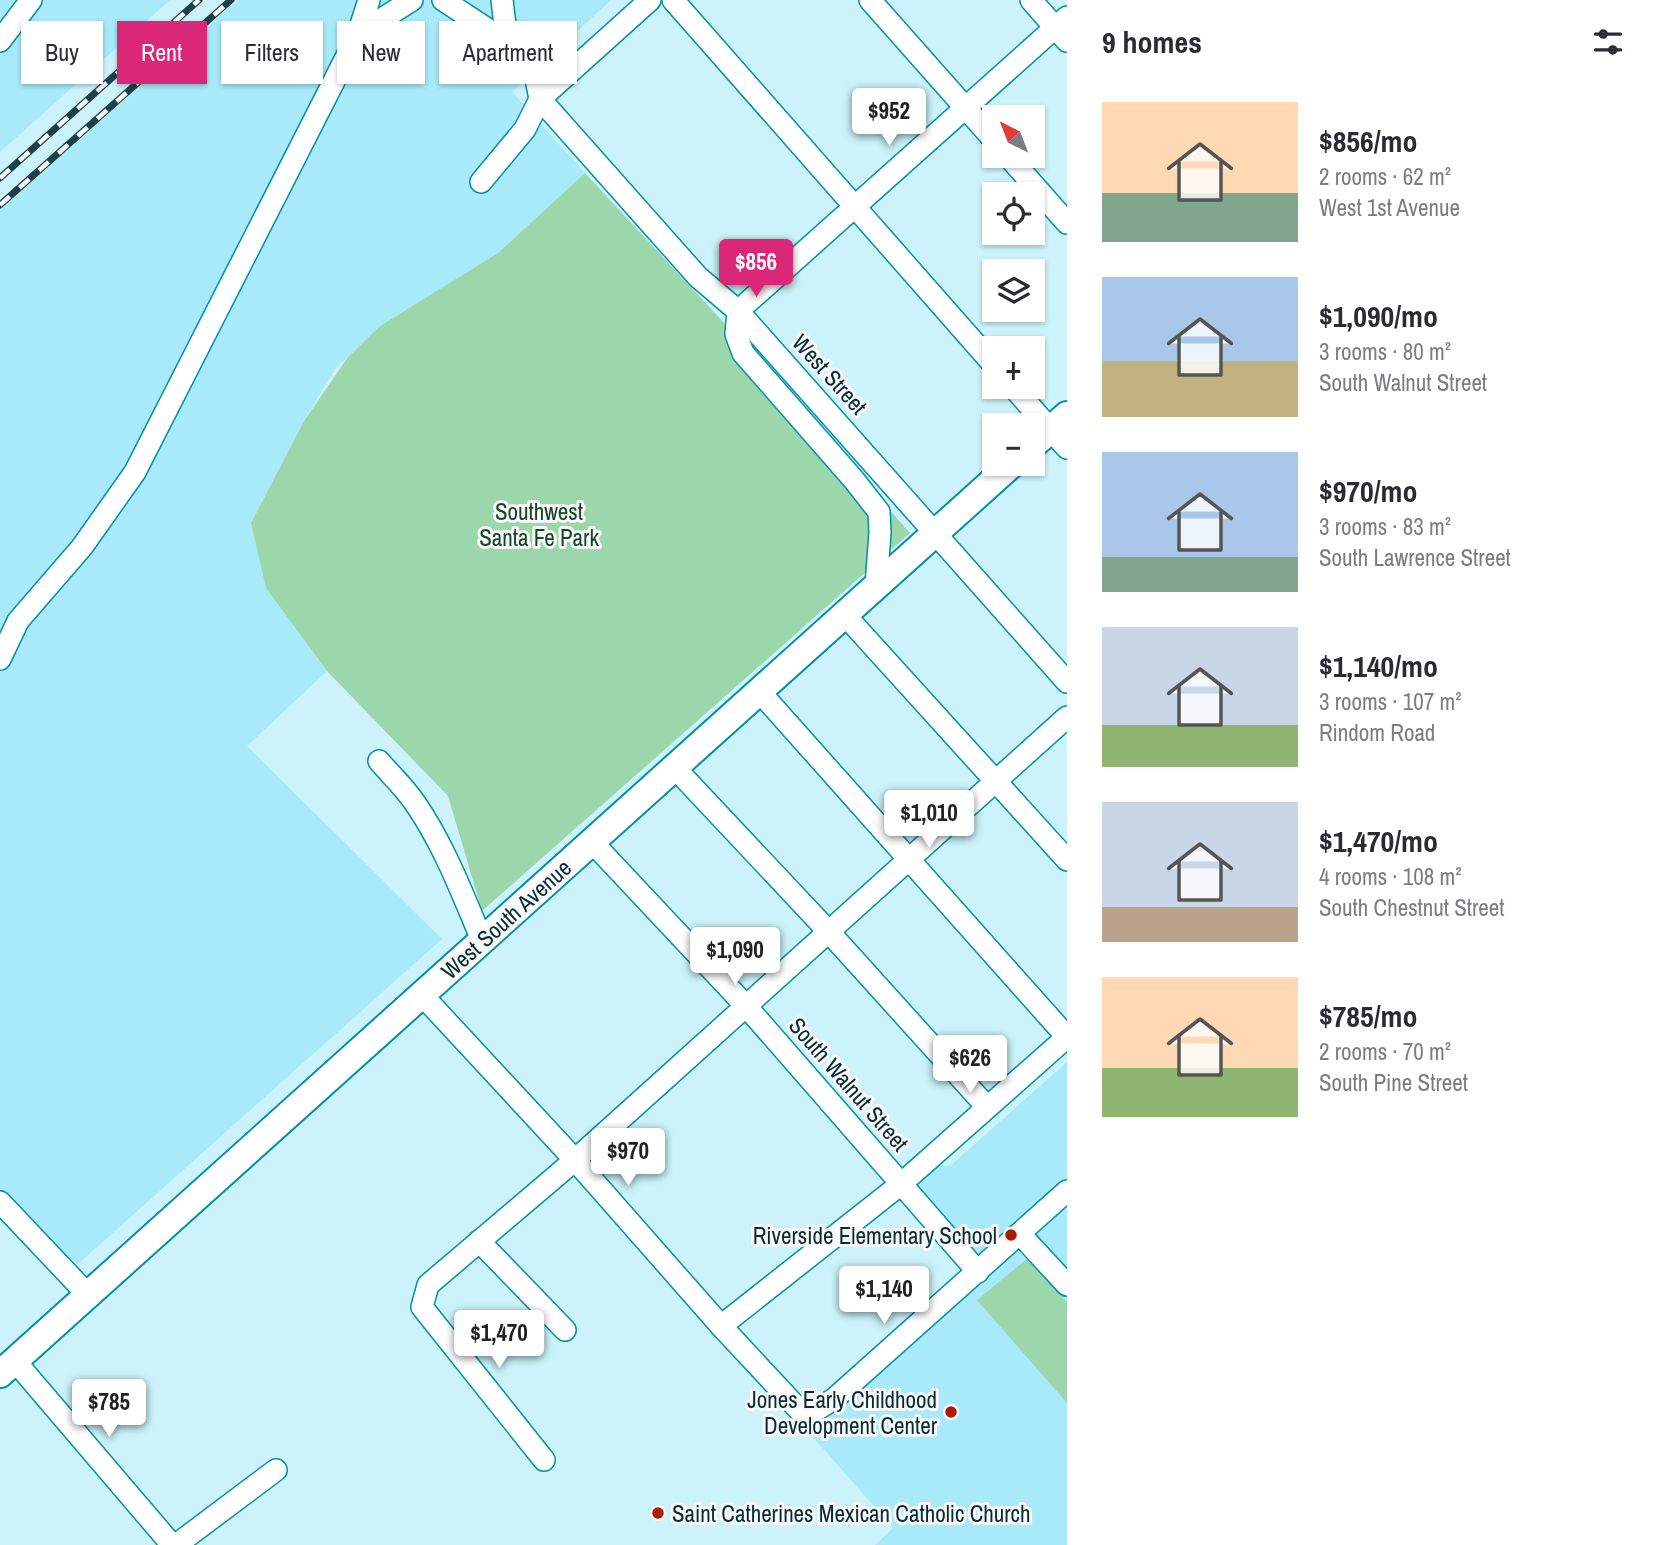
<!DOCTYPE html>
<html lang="en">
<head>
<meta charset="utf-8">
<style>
  :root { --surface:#fff; --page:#f2f2f3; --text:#2b2b33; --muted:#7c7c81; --accent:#db2777 }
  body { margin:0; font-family:"Archivo Narrow",sans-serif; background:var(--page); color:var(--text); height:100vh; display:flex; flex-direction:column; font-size:26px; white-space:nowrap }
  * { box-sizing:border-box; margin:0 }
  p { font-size:23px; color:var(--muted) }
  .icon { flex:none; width:38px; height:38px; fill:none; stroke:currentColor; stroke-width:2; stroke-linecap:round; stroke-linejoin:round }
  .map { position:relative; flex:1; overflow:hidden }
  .details { display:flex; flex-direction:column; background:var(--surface); width:595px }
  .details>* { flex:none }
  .guide { position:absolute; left:21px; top:21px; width:665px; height:63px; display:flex; gap:14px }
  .needle { width:46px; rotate:318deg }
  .fabs { position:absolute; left:982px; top:105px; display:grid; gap:14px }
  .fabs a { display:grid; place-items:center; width:63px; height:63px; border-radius:0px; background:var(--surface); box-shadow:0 2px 5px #0004; font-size:35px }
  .price { position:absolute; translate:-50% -60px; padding:0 16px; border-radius:7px; background:#fff; color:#222; font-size:23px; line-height:46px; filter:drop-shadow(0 2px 4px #0008) }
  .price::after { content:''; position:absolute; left:50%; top:42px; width:21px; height:16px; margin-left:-10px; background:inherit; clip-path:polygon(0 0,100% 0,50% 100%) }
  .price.selected { background:var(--accent); color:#fff }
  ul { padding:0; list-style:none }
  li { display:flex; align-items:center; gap:21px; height:175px; padding:0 35px }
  li span { display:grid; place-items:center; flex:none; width:196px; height:140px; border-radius:0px; color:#555 }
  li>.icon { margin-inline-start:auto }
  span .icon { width:84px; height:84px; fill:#fffc; stroke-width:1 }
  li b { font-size:30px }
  h2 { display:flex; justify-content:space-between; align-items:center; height:84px; padding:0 35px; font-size:30px }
  .tag { padding:0 24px; border-radius:0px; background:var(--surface); box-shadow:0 2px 5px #0004; font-size:24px; line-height:63px }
  .tag.selected { background:var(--accent); color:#fff }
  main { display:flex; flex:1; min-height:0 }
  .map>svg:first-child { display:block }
  .built { fill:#a8eaf9 }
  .green { fill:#9cd7ac }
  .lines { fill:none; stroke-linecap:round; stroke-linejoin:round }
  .minor-casing { stroke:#0190a5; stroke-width:24 }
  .major-casing { stroke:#0190a5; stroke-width:30 }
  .minor { stroke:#fff; stroke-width:21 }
  .major { stroke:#fff; stroke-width:26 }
  .rail-casing { stroke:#1c4148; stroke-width:7 }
  .rail { stroke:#f8f8f8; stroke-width:4.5; stroke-dasharray:13; stroke-linecap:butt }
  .poi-dot { fill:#ab1d00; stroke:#f8f8f8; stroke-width:2.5 }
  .labels { text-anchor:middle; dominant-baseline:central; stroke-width:6; stroke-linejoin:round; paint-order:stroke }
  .street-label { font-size:23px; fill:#062b32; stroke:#f8f8f8 }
  .park-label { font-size:23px; fill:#154627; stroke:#f8f8f8 }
  .poi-label { font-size:23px; fill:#062b32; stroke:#f8f8f8; text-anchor:end }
</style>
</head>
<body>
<main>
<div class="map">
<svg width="1067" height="1545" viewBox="0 0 1067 1545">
  <rect width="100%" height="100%" fill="#ccf3fb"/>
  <!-- built -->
  <g class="built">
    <path d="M0,0H170L0,152Z"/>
    <path d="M238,0H611L512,92L585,173L498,253L380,326L335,369L304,421L251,523L266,588L327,671L247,746L442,939L78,1264L0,1216V210Z"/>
    <path d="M1067,1062V1545H875L893,1528L806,1429L825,1421L988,1274L918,1192V1187L939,1165L950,1166Z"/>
  </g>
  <!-- green -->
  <g class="green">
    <path d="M585,173L725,324L910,533L482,911L448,796L327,671L266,588L251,523L304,421L348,357L380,326L498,253Z"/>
    <path d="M1028,1258L1067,1302V1403L977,1300Z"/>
  </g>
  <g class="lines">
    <defs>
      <g id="minor">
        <path d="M443,0L507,42L536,79L540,99L698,277L738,311L1067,682"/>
        <path d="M502,0L507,42"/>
        <path d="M673,0L994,365"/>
        <path d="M870,0L994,140"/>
        <path d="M1031,0L1067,41"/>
        <path d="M358,34L412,0"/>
        <path d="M0,41L31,0"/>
        <path d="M1008,156L1067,223"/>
        <path d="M481,182L525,129L540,99L650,0"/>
        <path d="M1013,387L1067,448"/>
        <path d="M876,586L880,532L879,512L854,480L743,353L736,334L738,311L1067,17"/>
        <path d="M844,614L1067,860"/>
        <path d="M0,659L18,621L82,547L135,472L358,34L369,0"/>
        <path d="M379,761C391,775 405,788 415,803C444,845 462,893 482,940"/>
        <path d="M674,767L829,932L987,1107"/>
        <path d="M592,842L746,1006L978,1272"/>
        <path d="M422,995L575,1160L721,1326L802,1413H811L834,1399L1067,1191"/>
        <path d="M0,1202L88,1295"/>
        <path d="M1020,1234L1067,1285"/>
        <path d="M479,1241L565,1330"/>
        <path d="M721,1326L901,1184L1067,1037L759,691"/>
        <path d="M15,1361L172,1545"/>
        <path d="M544,1460L422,1307L428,1285L575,1160L1067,717"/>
        <path d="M176,1545L276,1470"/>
      </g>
      <g id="major">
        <path d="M1032,446L1067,415"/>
        <path d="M0,1374L1012,464"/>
      </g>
    </defs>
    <!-- minor casing -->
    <use href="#minor" class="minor-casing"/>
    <!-- major casing -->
    <use href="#major" class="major-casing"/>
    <!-- minor -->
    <use href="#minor" class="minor"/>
    <!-- major -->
    <use href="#major" class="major"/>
    <defs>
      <g id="rail">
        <path d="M0,178L199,0"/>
        <path d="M0,205L231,0"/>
      </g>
    </defs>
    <!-- rail casing -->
    <use href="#rail" class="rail-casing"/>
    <!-- rail -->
    <use href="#rail" class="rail"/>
  </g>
  <!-- markers -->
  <g class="poi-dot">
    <circle cx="1011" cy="1235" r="7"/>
    <circle cx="951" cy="1412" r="7"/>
    <circle cx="658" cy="1513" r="7"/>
  </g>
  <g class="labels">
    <!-- street labels -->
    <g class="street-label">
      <text transform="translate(830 374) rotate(48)">West Street</text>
      <text transform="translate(506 919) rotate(-42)">West South Avenue</text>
      <text transform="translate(849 1084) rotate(49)">South Walnut Street</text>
    </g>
    <!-- park labels -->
    <g class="park-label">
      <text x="539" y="511">Southwest<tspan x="539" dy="26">Santa Fe Park</tspan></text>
    </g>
    <!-- poi labels -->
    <g class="poi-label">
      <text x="997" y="1235">Riverside Elementary School</text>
      <text x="937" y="1399">Jones Early Childhood<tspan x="937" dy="26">Development Center</tspan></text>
      <text x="672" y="1513" text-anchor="start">Saint Catherines Mexican Catholic Church</text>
    </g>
  </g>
</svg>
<div class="fabs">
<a><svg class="needle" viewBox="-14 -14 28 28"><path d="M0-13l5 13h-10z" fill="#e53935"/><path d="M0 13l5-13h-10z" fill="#7c7c81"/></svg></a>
<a><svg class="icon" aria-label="locate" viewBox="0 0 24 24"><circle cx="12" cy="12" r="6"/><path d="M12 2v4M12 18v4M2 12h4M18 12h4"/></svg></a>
<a><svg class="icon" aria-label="layers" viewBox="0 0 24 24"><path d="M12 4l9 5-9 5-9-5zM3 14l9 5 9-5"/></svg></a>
<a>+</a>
<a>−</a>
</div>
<b class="price" style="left:889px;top:148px">$952</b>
<b class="price selected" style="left:756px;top:299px">$856</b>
<b class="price" style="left:929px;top:850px">$1,010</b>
<b class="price" style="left:735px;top:987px">$1,090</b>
<b class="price" style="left:970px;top:1095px">$626</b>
<b class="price" style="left:628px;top:1188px">$970</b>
<b class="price" style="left:884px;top:1326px">$1,140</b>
<b class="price" style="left:499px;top:1370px">$1,470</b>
<b class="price" style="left:109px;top:1439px">$785</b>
<div class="guide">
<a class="tag">Buy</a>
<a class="tag selected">Rent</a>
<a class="tag">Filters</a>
<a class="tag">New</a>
<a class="tag">Apartment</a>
</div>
</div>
<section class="details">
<h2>9 homes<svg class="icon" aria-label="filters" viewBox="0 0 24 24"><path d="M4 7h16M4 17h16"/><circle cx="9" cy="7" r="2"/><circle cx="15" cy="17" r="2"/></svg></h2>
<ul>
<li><span style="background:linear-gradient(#ffd9b3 65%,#7fa58c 0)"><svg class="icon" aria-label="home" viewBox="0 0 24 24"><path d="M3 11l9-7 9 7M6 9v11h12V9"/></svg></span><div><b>$856/mo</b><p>2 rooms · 62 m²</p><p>West 1st Avenue</p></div></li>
<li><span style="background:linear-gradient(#a9c7e8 60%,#c2b280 0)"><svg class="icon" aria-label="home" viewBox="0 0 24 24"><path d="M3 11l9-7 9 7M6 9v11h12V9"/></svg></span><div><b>$1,090/mo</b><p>3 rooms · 80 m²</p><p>South Walnut Street</p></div></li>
<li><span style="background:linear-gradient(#a9c7e8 75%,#7fa58c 0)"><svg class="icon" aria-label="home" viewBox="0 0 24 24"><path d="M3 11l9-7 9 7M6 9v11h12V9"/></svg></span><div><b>$970/mo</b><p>3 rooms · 83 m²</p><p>South Lawrence Street</p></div></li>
<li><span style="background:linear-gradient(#c9d6e8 70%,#8fb573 0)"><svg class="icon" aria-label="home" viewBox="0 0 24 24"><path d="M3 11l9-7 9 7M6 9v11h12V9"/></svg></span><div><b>$1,140/mo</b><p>3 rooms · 107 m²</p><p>Rindom Road</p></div></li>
<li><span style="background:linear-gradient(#c9d6e8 75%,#b9a48a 0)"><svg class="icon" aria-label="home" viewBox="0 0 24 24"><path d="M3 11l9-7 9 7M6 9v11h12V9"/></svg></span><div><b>$1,470/mo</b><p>4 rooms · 108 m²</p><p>South Chestnut Street</p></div></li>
<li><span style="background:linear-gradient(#ffd9b3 65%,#8fb573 0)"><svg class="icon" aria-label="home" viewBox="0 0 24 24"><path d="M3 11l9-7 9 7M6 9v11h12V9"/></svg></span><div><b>$785/mo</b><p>2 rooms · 70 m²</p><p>South Pine Street</p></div></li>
</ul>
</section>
</main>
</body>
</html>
